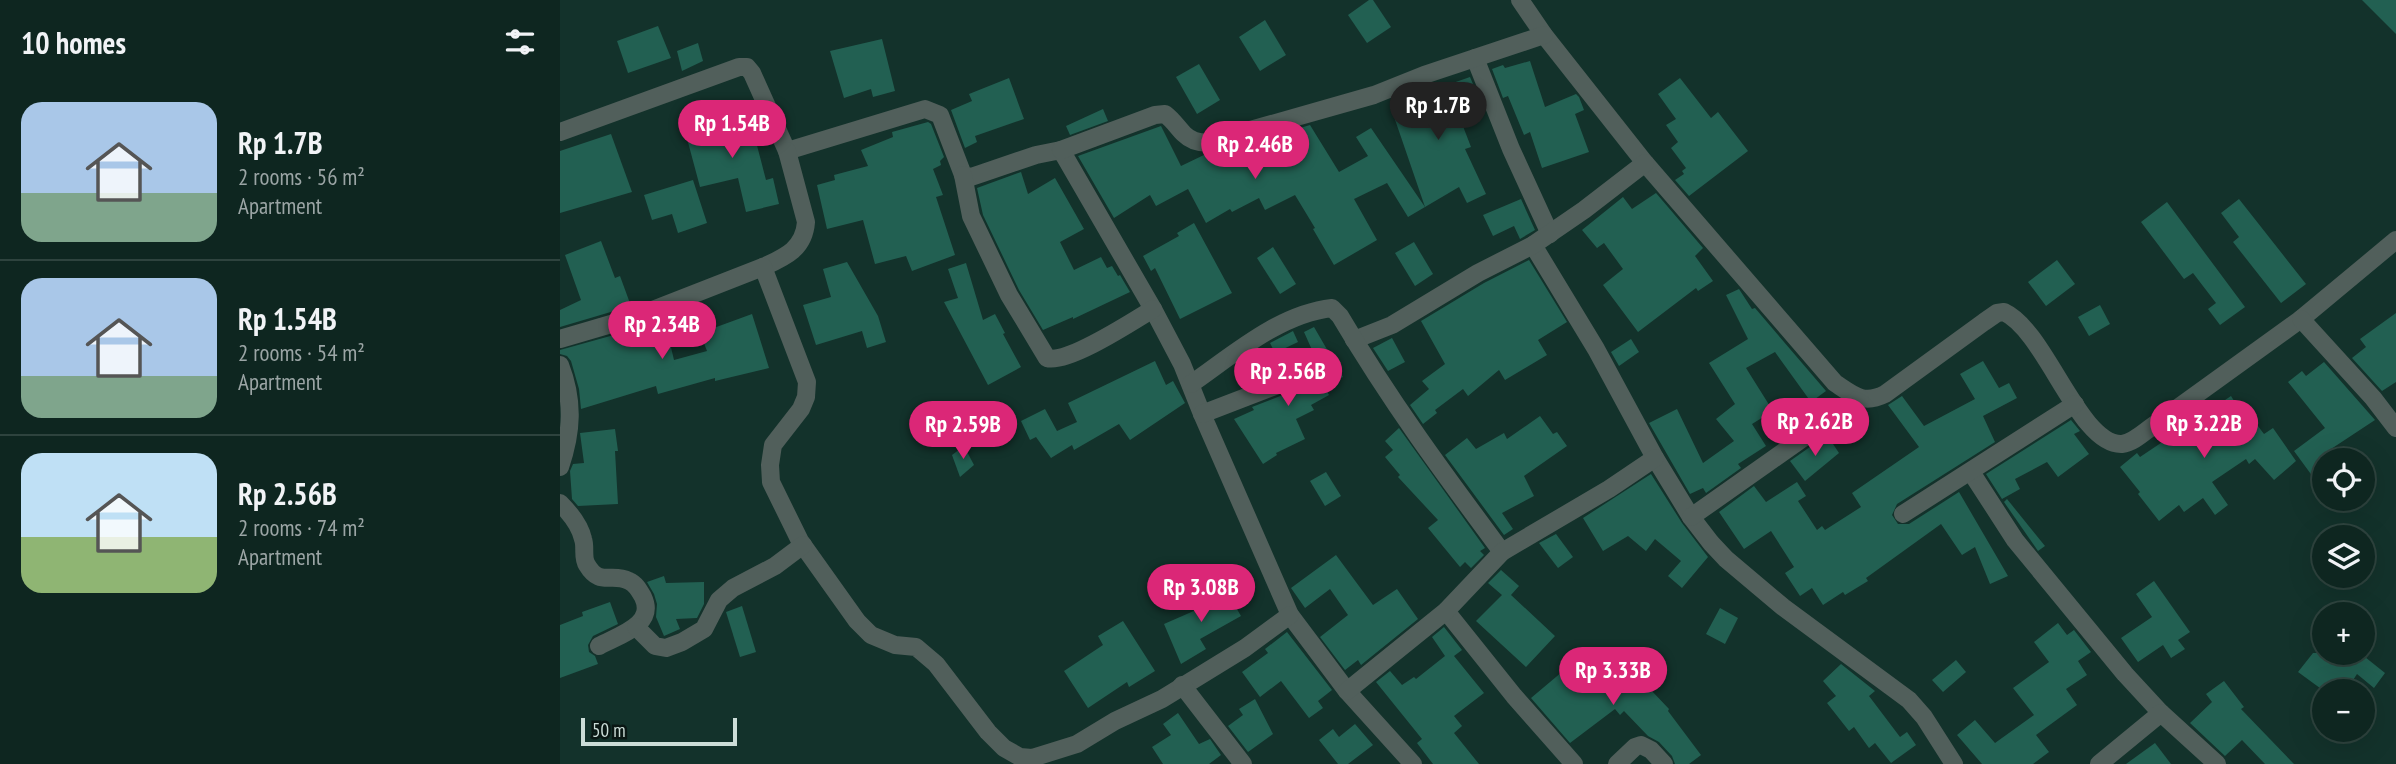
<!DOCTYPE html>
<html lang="en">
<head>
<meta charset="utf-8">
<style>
  :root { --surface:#0e2620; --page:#1c322d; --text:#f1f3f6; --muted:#9ba5a5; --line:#2e433e; --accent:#db2777 }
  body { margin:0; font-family:"PT Sans Narrow",sans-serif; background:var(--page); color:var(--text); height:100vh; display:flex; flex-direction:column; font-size:26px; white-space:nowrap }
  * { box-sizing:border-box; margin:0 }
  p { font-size:23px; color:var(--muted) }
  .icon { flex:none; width:38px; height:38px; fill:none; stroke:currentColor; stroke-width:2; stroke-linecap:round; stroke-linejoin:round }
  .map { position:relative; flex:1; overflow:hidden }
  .panel { display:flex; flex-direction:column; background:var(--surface); width:560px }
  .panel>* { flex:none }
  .fabs { position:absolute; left:1752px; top:448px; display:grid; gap:14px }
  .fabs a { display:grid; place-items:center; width:63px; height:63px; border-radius:50%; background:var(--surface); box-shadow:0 7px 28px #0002,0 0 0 2px var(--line); font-size:35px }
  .scale { position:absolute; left:21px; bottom:18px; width:156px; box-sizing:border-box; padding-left:7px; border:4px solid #ccddd8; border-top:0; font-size:19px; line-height:24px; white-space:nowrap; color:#ccddd8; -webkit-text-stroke:5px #0a1714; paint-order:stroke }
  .price { position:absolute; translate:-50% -60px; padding:0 16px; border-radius:24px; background:var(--accent); color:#fff; font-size:23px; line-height:46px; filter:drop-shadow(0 2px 4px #0008) }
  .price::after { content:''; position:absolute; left:50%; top:42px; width:21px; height:16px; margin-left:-10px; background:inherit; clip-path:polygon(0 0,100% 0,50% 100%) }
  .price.current { background:#222; color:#fff }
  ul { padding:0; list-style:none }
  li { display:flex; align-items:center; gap:21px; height:175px; padding:0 21px }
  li+li { border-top:2px solid var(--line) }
  li span { display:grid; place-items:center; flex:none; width:196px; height:140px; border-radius:21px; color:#555 }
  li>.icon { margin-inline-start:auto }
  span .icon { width:84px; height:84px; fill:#fffc; stroke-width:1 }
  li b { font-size:30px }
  h2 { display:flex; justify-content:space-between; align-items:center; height:84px; padding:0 21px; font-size:30px }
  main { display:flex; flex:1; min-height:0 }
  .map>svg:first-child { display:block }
  .building { fill:#226052 }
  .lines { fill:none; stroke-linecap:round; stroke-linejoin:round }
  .minor { stroke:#515f5b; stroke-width:18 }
</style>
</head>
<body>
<main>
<section class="panel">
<h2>10 homes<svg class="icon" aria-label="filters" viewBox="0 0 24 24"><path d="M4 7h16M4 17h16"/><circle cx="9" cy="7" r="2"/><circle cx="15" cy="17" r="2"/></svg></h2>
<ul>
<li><span style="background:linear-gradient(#a9c7e8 65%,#7fa58c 0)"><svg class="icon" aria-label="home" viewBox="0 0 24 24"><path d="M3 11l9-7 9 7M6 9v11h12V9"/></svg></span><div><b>Rp 1.7B</b><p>2 rooms · 56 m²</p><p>Apartment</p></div></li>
<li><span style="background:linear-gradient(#a9c7e8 70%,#7fa58c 0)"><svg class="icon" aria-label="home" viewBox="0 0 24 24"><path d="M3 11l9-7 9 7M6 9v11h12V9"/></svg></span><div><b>Rp 1.54B</b><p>2 rooms · 54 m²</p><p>Apartment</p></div></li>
<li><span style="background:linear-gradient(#bfe0f5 60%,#8fb573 0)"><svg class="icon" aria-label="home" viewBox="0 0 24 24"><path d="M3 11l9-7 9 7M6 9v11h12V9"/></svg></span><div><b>Rp 2.56B</b><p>2 rooms · 74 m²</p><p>Apartment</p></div></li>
</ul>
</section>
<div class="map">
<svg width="1836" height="764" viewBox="0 0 1836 764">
  <rect width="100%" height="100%" fill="#13322b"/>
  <!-- building -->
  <g class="building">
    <path d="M809,0H813L831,27L807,43L788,15Z"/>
    <path d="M1802,0H1836V34Z"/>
    <path d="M705,20L726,55L700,71L679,37Z"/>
    <path d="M98,26L111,58L68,73L57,41Z"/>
    <path d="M322,39L335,91L313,97L311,89L284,98L270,51Z"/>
    <path d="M138,43L143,61L122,71L117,51Z"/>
    <path d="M970,61L985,107L1016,94L1019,97L1024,110L1015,114L1029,152L982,168L970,132L964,135L948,96L943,98L932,69L943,65L945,68Z"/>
    <path d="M639,64L660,100L637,114L616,77Z"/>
    <path d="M910,77L916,91L896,102L898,107L896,108L911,147L905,149L926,194L907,203L899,187L865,207L830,105L861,88L864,93Z"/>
    <path d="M449,78L464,119L415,136L417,142L405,148L391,110L412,101L409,94Z"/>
    <path d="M1120,78L1151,118L1158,112L1188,151L1129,196L1115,180L1124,174L1122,171L1126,168L1111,148L1118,142L1106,125L1116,119L1098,94Z"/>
    <path d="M543,109L548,121L510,135L506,126Z"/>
    <path d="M189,115L206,180L213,178L219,204L186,212L178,178L140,187L125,131Z"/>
    <path d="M368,122L371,124L384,157L380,161L381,165L373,169L383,195L376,197L395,255L352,271L346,256L315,264L303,220L267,229L257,185L275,180L274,175L308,166L301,150L333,137L332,132Z"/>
    <path d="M750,125L779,172L808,156L796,137L811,128L865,207L848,217L827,183L794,199L817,240L774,265L753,229L755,228L735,195L705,210L699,198L672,212L670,209L646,223L628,189L596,206L590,195L554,218L518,156L601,126L621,166L646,154L666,151L697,140L699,146L720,134Z"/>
    <path d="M51,134L72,192L0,213V151Z"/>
    <path d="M461,172L468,194L495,178L524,229L500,242L514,270L541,257L547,268L552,266L558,276L560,275L570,292L513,319V317L483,330L459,290L423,215L417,188Z"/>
    <path d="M133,180L147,223L118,233L112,214L92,220L84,195Z"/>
    <path d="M1096,193L1143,248L1135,256L1153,281L1138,291L1136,288L1078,332L1043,285L1063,269L1044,243L1037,248L1022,230L1063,197L1072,209Z"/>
    <path d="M961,199L975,230L960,239L954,226L933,236L923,215Z"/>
    <path d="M1679,199L1746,284L1721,303L1673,242L1679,237L1661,213Z"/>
    <path d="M1607,202L1685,307L1660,325L1648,309L1656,303L1633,273L1624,279L1581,222Z"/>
    <path d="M634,223L672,293L620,319L595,268L591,271L583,256L619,236L617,233Z"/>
    <path d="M41,241L55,278L60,276L71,306L0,327V310L21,300L5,255Z"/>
    <path d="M854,242L873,274L855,286L835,253Z"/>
    <path d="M713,247L736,284L720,294L697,258Z"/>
    <path d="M969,260L1007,322L978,340L987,355L945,380L939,370L908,396L903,389L875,410L877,413L863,424L850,405L869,389L862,381L885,364L861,321L924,283Z"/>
    <path d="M1497,260L1515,284L1486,306L1468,282Z"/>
    <path d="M287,262L318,316L326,342L307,348L302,331L256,345L243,305L271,297L263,269Z"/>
    <path d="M406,263L423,320L435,314L445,333L443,334L461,367L428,385L384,302L398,298L388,269Z"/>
    <path d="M1179,289L1192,309L1195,308L1266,391L1251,402L1215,352L1186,368L1213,411L1192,424L1206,446L1178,464L1181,468L1146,493L1143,488L1130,494L1089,423L1117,409L1143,463L1174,441L1156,419L1175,404L1149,363L1188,339L1166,295Z"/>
    <path d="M1540,305L1550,324L1529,336L1518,317Z"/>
    <path d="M1836,313V382L1822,391L1792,358L1806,347L1800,339Z"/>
    <path d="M192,314L209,368L155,381V378L98,394L96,386L21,409L19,389L11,361L7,356L0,354V350L79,328L80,330L95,326L98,338L108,335L114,360L147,351L140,333Z"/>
    <path d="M754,327L783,377L764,386L769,395L751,405L754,410L736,419L745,439L716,453L717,455L703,464L674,419L694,410L692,407L728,393L760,376L761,365L756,359L744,332Z"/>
    <path d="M733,331L738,342L715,353L710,343Z"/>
    <path d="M832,338L845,362L828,371L813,348Z"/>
    <path d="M1071,339L1079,352L1059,366L1051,352Z"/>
    <path d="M710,356L718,373L698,380L691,364Z"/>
    <path d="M595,361L606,385L613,381L625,403L570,440L559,424L514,450L512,445L491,458L476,437L470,440L461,421L485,409L497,431L517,422L508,403Z"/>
    <path d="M1423,361L1439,388L1449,383L1457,398L1423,416L1435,442L1337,504L1332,515L1338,524H1349L1399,492L1448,576L1430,584L1415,547L1402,555L1381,524L1306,578L1308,581L1285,595L1283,592L1263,605L1252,588L1240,596L1225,573L1234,567L1211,531L1184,549L1159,512L1194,486L1206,502L1237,482L1246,496L1238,501L1257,530L1262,526L1265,530L1301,507L1292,493L1359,447L1328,405L1342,396L1364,426L1415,399L1400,374Z"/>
    <path d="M1764,362L1815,420L1768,451L1774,460H1764V492L1734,451L1765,428L1728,382L1742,371L1746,376Z"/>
    <path d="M1671,396L1690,426L1695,422L1704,434L1713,428L1736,461L1714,480L1695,459L1689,464L1686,459L1652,482L1668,505L1655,515L1643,498L1624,512L1619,505L1599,521L1578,494L1580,492L1560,467L1577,453L1580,457Z"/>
    <path d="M980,416L993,434L997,432L1007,446L964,476L974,496L942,513L953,529L944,535L885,455L907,438L916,449L944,433L947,439Z"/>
    <path d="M1511,420L1520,431L1514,434L1529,454L1498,477L1487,462L1455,479L1460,489L1442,499L1426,474Z"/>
    <path d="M839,428L925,548L920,551L924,555L911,568L905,562L900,567L868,528L878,520L838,477L840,475L825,457L833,450L825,441Z"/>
    <path d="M55,429L58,451H55L58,504L18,506L12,499L10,471L13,464L24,463L20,433Z"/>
    <path d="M1267,435L1279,453L1245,481L1230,461Z"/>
    <path d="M404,446L414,465L400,477L392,455Z"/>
    <path d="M766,472L781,496L765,506L750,481Z"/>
    <path d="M1091,474L1122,523L1148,557L1122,588L1108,576L1121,561L1095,539L1086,551L1068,536L1043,551L1023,518Z"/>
    <path d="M1447,499L1485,546L1478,551L1444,502Z"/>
    <path d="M996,534L1013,557L998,568L979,543Z"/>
    <path d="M776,555L813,605L837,589L858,619L801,665L798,660L785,670L760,637L788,615L770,589L745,608L731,588Z"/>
    <path d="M941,570L959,586L951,595L995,636L966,667L916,621L942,595L928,583Z"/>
    <path d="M104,576L106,583L144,582V604L137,618L116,619L120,629L104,636L96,617L97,604L94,594L87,582Z"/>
    <path d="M1594,581L1630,632L1618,640L1625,649L1611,658L1603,645L1578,662L1561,638L1592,617L1576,594Z"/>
    <path d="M665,589L681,616L640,639L646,649L621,664L604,624L636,610L631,600L645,593L649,599Z"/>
    <path d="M50,602L58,624L33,636L28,645L29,652L35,656L38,664L0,678V625L23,616L22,612Z"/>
    <path d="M182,606L196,652L180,657L166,612Z"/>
    <path d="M1160,608L1178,618L1165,644L1146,634Z"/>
    <path d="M563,621L595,671L569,687L567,682L528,708L504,671L543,645L538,636Z"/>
    <path d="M1498,623L1507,635L1514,630L1531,652L1518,661L1527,675L1506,689L1517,705L1476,735L1489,752L1473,764H1422L1397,735L1415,720L1435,743L1474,715L1453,688L1489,662L1474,642Z"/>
    <path d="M884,627L902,650L894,656L924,693L894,716L902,726L894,733L919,764H873L857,743L862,739L816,682L830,671L842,685L854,677L856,679L885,656L872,637Z"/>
    <path d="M727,632L772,690L758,701L763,708L749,718L721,681L700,697L682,672L708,653L705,649Z"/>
    <path d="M1753,653H1800L1825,673L1814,688L1797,674L1786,691H1764L1738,672Z"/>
    <path d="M1082,660L1101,677L1090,689L1109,709L1108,711L1141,755L1129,764H1115L1112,756L1099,742L1088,736L1064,711L1060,715L1055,709L1010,743L971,698L1015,661L1039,690L1057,674L1063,680Z"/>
    <path d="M1396,660L1406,672L1383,692L1372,680Z"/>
    <path d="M1281,664L1315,691L1309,696L1340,737L1347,732L1356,745L1331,763L1315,743L1309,748L1294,727L1289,731L1267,703L1276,696L1263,681Z"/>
    <path d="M1664,681L1684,707L1681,709L1734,764H1705L1682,740L1665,756L1630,723L1652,702L1646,694Z"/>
    <path d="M695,699L713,734L688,752L668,726L683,715L679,709Z"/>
    <path d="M618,713L639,744L650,739L661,755L649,764H603L592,747L611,735L603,724Z"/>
    <path d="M795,724L813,745L788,764H778L759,740L773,729L779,737Z"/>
    <path d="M1595,743L1611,764H1566Z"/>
  </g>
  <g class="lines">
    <!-- minor -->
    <g class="minor">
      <path d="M960,0L984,35L1085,163L1275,383C1293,395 1303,405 1325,394L1424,322L1437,313L1444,312C1486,331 1519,446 1562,444C1572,443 1582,434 1590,428L1741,319L1836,240"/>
      <path d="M915,58L951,149L990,234"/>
      <path d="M0,132L179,67H187L192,73L227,151L365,109L380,115L403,175L411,177L420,174L476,155L501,150L593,309L622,364L642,414L730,615L787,691L853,764"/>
      <path d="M501,150L595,115L605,114C613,120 618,128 624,134C641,151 668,139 687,131L814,95L864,75L984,35"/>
      <path d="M403,175L411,216L449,295L487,358C508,364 573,321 593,309"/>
      <path d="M973,245L1036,349L1095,458L1131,517L1151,543L1166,559L1223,607L1349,700L1364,717L1394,764"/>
      <path d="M203,267C225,257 244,249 246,222L227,151"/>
      <path d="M1741,319L1813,398L1836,428"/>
      <path d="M0,339L75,317L203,267L247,382L246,397L241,409L213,445L210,465L211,482L240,541L297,621L311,635L335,645L356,647L376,664L428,732L444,748L460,757L472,758L517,744L555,721L602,699L685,648L730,615"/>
      <path d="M794,340L832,325L918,273L973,245L1024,210L1085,163"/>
      <path d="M0,365C14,401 12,432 0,467"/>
      <path d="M631,384C673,355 719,314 772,308L780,316C830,401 884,474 942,552"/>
      <path d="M642,414L723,383L751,369"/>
      <path d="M1411,472L1455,540L1565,674L1601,713"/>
      <path d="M0,503C10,513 20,525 23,539C26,547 22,558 27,565C40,587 51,572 69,581C76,584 79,590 83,597C96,625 59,635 39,646"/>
      <path d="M1343,514L1515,404"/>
      <path d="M1131,517L1300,398"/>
      <path d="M886,611L954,696L1014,764"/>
      <path d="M76,627L95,646L106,648L122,642L144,629L159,600L173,588L215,566L243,545"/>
      <path d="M622,685L683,764"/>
      <path d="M787,691L886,611L942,552L1049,489L1095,458"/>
      <path d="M1057,764L1075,747L1081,745L1091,750L1104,764"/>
      <path d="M1539,764L1601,713L1657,764"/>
    </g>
  </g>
</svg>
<div class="fabs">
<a><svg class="icon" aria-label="locate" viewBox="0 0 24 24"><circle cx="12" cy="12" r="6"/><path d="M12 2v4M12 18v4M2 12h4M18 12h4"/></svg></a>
<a><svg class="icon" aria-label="layers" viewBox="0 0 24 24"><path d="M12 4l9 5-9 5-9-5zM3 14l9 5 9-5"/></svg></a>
<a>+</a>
<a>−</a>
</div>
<div class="scale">50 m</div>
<b class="price current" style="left:878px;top:142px">Rp 1.7B</b>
<b class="price" style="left:172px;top:160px">Rp 1.54B</b>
<b class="price" style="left:695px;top:181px">Rp 2.46B</b>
<b class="price" style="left:102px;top:361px">Rp 2.34B</b>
<b class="price" style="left:728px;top:408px">Rp 2.56B</b>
<b class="price" style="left:1255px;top:458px">Rp 2.62B</b>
<b class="price" style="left:1644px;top:460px">Rp 3.22B</b>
<b class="price" style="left:403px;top:461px">Rp 2.59B</b>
<b class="price" style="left:641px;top:624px">Rp 3.08B</b>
<b class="price" style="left:1053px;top:707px">Rp 3.33B</b>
</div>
</main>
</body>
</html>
